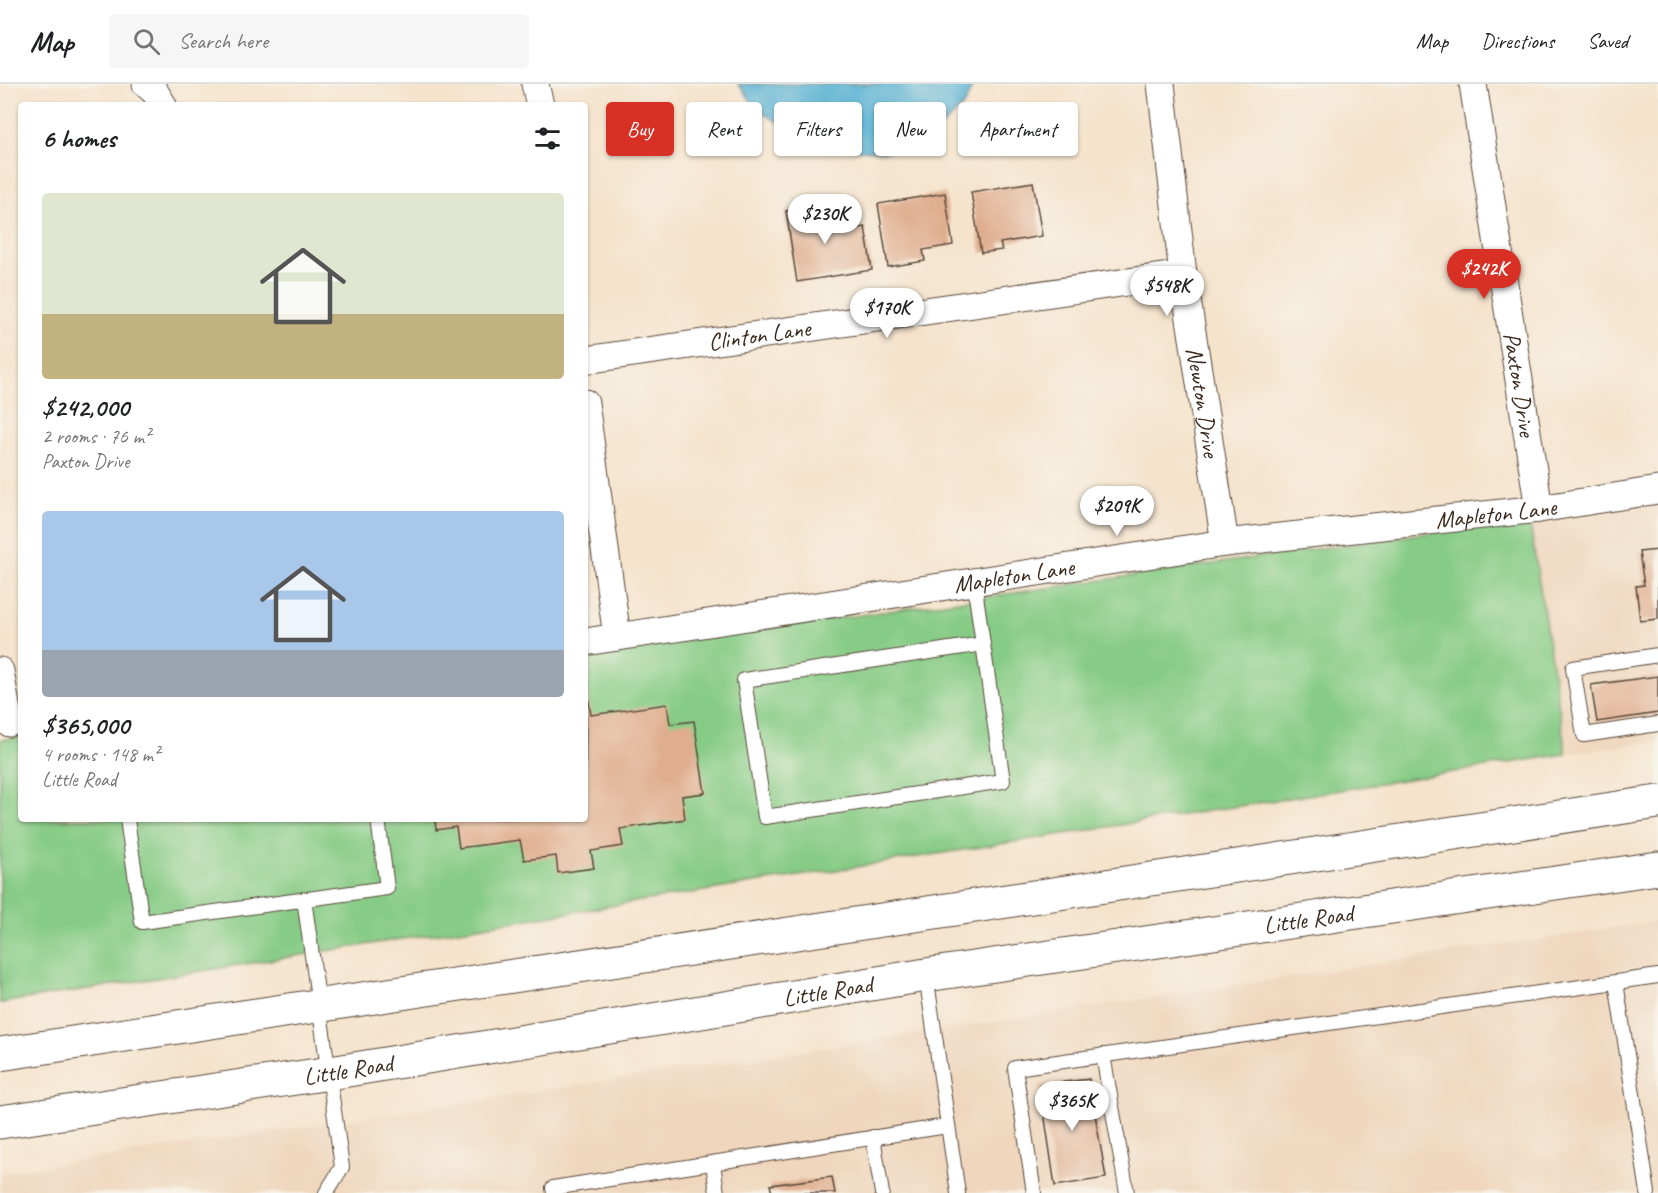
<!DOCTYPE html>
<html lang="en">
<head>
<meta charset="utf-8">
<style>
  :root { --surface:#fff; --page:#f6f6f6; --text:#202124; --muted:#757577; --line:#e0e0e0; --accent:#d93025 }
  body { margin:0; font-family:Caveat,sans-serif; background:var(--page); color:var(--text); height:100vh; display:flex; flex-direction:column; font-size:22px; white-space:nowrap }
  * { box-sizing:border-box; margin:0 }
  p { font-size:20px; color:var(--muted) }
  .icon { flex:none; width:33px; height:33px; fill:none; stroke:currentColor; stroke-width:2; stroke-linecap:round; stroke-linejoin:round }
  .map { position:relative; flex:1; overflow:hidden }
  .sheet { position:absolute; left:18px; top:18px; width:570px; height:720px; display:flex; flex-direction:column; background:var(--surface); border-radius:6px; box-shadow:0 2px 4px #0004 }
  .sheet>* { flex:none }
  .guide { position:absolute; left:606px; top:18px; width:570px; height:54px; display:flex; gap:12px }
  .price { position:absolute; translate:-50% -51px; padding:0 14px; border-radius:21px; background:#fff; color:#222; font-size:20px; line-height:39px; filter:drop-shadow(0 2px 3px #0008) }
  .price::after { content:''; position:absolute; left:50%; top:36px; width:18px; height:14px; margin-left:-9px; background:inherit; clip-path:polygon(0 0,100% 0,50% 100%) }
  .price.current { background:var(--accent); color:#fff }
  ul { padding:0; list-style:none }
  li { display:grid; align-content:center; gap:12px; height:318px; padding:0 24px }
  li span { display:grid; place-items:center; height:186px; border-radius:6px; color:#555 }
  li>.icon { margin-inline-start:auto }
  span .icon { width:108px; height:108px; fill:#fffc; stroke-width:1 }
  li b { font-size:26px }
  h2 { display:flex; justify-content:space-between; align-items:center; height:72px; padding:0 24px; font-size:26px }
  .pill { padding:0 21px; border-radius:6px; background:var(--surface); box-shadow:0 2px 4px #0004; font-size:21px; line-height:54px }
  .pill.current { background:var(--accent); color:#fff }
  header { display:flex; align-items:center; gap:36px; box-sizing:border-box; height:84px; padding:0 30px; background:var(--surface); border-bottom:2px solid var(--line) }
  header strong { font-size:28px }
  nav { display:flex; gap:33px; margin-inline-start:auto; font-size:21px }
  .search { width:420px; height:54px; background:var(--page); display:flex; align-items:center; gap:15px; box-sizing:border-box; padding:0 21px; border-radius:6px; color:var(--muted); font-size:22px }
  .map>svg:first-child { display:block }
  .built { fill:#efd6bc }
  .green { fill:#87cc86; stroke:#617b52; stroke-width:1.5 }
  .water { fill:#55b0d3; stroke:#486d78; stroke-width:1.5 }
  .building { fill:#e0ae8f }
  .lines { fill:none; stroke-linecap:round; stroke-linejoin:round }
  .lane-casing { stroke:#574638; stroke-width:16 }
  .street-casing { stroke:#574638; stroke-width:29 }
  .primary-casing { stroke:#574638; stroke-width:35 }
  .lane { stroke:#fff; stroke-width:14 }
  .street { stroke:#fff; stroke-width:27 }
  .primary { stroke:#fff; stroke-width:33 }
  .labels { text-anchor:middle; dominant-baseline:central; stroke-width:5; stroke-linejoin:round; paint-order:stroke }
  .street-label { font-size:24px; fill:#3b2a1e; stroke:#f7f3e8 }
</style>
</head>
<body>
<header>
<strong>Map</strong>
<div class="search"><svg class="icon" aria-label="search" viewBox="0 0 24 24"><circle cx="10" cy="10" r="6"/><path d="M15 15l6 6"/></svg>Search here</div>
<nav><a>Map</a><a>Directions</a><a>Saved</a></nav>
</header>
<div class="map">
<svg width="1658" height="1109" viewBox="0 0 1658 1109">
  <rect width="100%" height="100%" fill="#f7f3e8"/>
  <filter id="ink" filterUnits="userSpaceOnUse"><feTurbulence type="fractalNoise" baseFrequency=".0167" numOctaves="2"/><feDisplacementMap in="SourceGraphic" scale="12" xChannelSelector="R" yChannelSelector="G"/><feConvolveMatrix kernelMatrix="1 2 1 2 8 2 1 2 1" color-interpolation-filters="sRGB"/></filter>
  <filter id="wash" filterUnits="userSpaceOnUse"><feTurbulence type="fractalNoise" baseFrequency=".008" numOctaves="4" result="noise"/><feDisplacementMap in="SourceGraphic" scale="24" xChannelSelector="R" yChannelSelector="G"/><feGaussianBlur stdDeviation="1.35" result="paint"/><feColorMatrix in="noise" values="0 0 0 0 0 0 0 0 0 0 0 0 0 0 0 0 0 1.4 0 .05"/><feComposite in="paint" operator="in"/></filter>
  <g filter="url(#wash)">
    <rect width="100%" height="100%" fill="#f5e3cc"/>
    <!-- built -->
    <g class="built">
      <path d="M1658,417V657L1566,670L1529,434Z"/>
      <path d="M1658,837V1109H0V1089Z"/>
    </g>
    <!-- green -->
    <path class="green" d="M1529,434L1566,670L0,919V656L21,653V735H585V571Z"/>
    <!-- water -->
    <path class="water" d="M738,0H973L965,20L932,52L886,68L818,63L758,26Z"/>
    <g id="blocks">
      <!-- building -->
      <g class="building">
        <path d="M1033,98L1042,152L1000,159L1002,166L981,169L971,108Z"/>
        <path d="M945,109L953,161L923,166L925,177L888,183L878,120Z"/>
        <path d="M831,120L835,147L865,143L872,186L797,198L786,127Z"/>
        <path d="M1658,466V535L1640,537L1636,502L1644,501L1639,468Z"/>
        <path d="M1658,592V629L1597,638L1591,601Z"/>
        <path d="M586,601L591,631L667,620L670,640L694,637L705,709L682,712L685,735L620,745L623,762L591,767L594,784L558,789L556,772L524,776L520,756L459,764L456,743L436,746L435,735H585Z"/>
        <path d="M1089,995L1106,1094L1055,1102L1040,1001Z"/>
        <path d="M832,1093L835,1109H772L770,1101Z"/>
      </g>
    </g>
  </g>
  <g filter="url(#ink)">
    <use href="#blocks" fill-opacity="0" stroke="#574638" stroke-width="1.5"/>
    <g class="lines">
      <defs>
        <g id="lane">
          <path d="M974,498L1003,697L765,733L744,596L983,560"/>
          <path d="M1658,571L1573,584L1584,651L1658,640"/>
          <path d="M127,735L142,838L387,804L378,735"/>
          <path d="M304,815L342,1083L326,1109"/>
          <path d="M926,891L958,1109"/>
          <path d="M1616,898L1648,1109"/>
          <path d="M1103,971L1127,1109"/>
          <path d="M873,1053L882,1109"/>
          <path d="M713,1079L717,1109"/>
          <path d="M554,1109L553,1104L947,1042"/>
          <path d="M1034,1109L1015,984L1658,892"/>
        </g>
        <g id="street">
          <path d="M146,0L155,8L163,21"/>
          <path d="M535,0L540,21"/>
          <path id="s1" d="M1161,0L1183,190L1225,459"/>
          <path id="s2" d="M1473,0L1539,425"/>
          <path id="s3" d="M585,276L1183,190"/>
          <path d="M585,319L617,553"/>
          <path id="s4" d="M585,558L1225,459L1539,425L1658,406"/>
          <path d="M0,587L9,639"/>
        </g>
        <g id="primary">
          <path d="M0,970L1658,718"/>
          <path id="s5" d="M0,1038L330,989L926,891L1658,784"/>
        </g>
      </defs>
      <!-- lane casing -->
      <use href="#lane" class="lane-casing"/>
      <!-- street casing -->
      <use href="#street" class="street-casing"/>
      <!-- primary casing -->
      <use href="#primary" class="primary-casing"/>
      <!-- lane -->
      <use href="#lane" class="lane"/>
      <!-- street -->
      <use href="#street" class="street"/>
      <!-- primary -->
      <use href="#primary" class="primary"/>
    </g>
  </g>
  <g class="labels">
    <!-- street labels -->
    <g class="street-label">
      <text stroke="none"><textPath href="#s3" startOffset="176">Clinton Lane</textPath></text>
      <text stroke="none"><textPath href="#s2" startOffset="304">Paxton Drive</textPath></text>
      <text stroke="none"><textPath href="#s1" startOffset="321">Newton Drive</textPath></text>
      <text stroke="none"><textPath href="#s4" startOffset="920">Mapleton Lane</textPath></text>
      <text stroke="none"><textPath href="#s4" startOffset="434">Mapleton Lane</textPath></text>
      <text stroke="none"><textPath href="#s5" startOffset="1324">Little Road</textPath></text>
      <text stroke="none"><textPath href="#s5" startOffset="838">Little Road</textPath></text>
      <text stroke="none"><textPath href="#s5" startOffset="352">Little Road</textPath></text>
    </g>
  </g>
</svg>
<b class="price" style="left:825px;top:161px">$230K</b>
<b class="price current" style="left:1484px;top:216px">$242K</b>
<b class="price" style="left:1167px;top:233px">$548K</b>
<b class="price" style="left:887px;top:255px">$170K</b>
<b class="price" style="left:1117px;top:453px">$209K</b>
<b class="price" style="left:1072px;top:1048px">$365K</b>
<div class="guide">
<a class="pill current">Buy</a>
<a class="pill">Rent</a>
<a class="pill">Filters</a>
<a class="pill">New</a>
<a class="pill">Apartment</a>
</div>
<section class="sheet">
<h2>6 homes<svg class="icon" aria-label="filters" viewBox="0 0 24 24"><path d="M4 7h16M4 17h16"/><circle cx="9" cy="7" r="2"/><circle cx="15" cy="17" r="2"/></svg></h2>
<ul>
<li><span style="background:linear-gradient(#dfe7d0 65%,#c2b280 0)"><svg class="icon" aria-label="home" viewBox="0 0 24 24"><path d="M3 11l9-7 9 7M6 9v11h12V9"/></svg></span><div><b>$242,000</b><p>2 rooms · 76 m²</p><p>Paxton Drive</p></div></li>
<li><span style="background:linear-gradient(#a9c7e8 75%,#9aa5b1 0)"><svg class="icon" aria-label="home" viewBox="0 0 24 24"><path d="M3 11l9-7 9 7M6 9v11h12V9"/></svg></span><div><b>$365,000</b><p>4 rooms · 148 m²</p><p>Little Road</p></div></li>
</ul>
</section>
</div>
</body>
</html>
